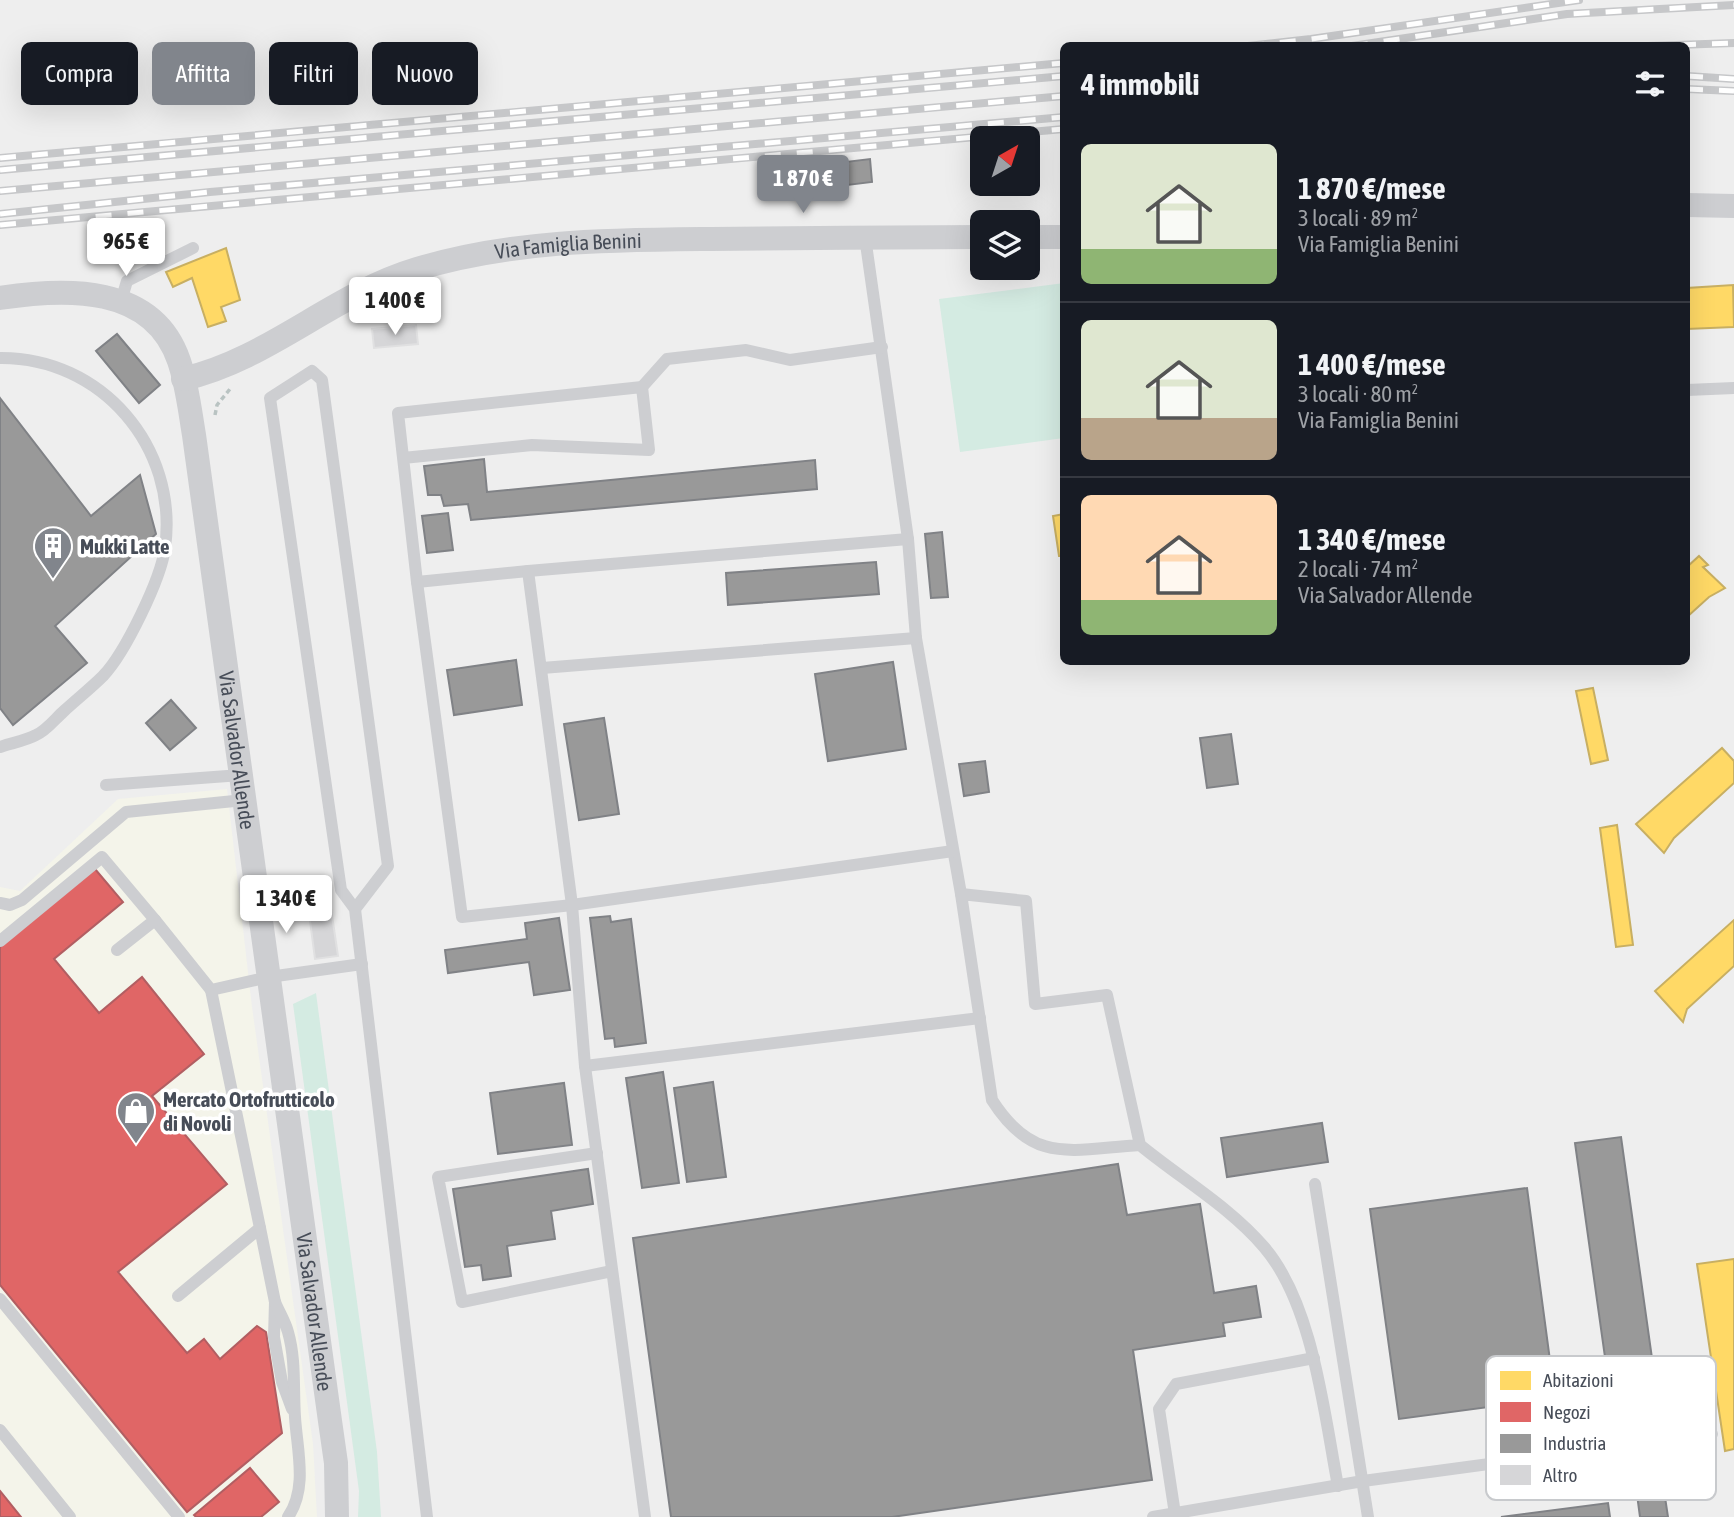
<!DOCTYPE html>
<html lang="it">
<head>
<meta charset="utf-8">
<style>
  :root { --surface:#171b24; --page:#242831; --text:#f1f3f6; --muted:#9ea1a6; --line:#363941; --accent:#81858c }
  body { margin:0; font-family:"Asap Condensed",sans-serif; background:var(--page); color:var(--text); height:100vh; display:flex; flex-direction:column; font-size:26px; white-space:nowrap }
  * { box-sizing:border-box; margin:0 }
  p { font-size:23px; color:var(--muted) }
  .icon { flex:none; width:38px; height:38px; fill:none; stroke:currentColor; stroke-width:2; stroke-linecap:round; stroke-linejoin:round }
  .map { position:relative; flex:1; overflow:hidden }
  .details { position:absolute; left:1060px; top:42px; width:630px; height:623px; display:flex; flex-direction:column; background:var(--surface); border-radius:10px; box-shadow:0 7px 28px #0002 }
  .details>* { flex:none }
  .top-card { position:absolute; left:21px; top:42px; width:665px; height:63px; display:flex; gap:14px }
  .needle { width:46px; rotate:39deg }
  .tools { position:absolute; left:970px; top:126px; display:grid; gap:14px }
  .tools a { display:grid; place-items:center; width:70px; height:70px; border-radius:10px; background:var(--surface); box-shadow:0 7px 28px #0002; font-size:35px }
  .price { position:absolute; translate:-50% -60px; padding:0 16px; border-radius:7px; background:#fff; color:#222; font-size:23px; line-height:46px; filter:drop-shadow(0 2px 4px #0008) }
  .price::after { content:''; position:absolute; left:50%; top:42px; width:21px; height:16px; margin-left:-10px; background:inherit; clip-path:polygon(0 0,100% 0,50% 100%) }
  .price.on { background:var(--accent); color:#fff }
  ul { padding:0; list-style:none }
  li { display:flex; align-items:center; gap:21px; height:175px; padding:0 21px }
  li+li { border-top:2px solid var(--line) }
  li span { display:grid; place-items:center; flex:none; width:196px; height:140px; border-radius:10px; color:#555 }
  li>.icon { margin-inline-start:auto }
  span .icon { width:84px; height:84px; fill:#fffc; stroke-width:1 }
  li b { font-size:30px }
  h2 { display:flex; justify-content:space-between; align-items:center; height:84px; padding:0 21px; font-size:30px }
  .tag { padding:0 24px; border-radius:10px; background:var(--surface); box-shadow:0 7px 28px #0002; font-size:24px; line-height:63px }
  .tag.on { background:var(--accent); color:#fff }
  .map>svg:first-child { display:block }
  .commercial { fill:#f4f4ea }
  .green { fill:#d4ebe2 }
  .homes { fill:#ffd966; stroke:#c8af62; stroke-width:2 }
  .shops { fill:#e06666; stroke:#b25e62; stroke-width:2 }
  .industry { fill:#999; stroke:#808286; stroke-width:2 }
  .building { fill:#d6d6d8; stroke:#e0e0e1; stroke-width:2 }
  .lines { fill:none; stroke-linecap:round; stroke-linejoin:round }
  .path { stroke:#b9c3c2; stroke-width:3.5; stroke-dasharray:5 3.5; stroke-linecap:butt }
  .lane { stroke:#cdced1; stroke-width:12 }
  .street { stroke:#cdced1; stroke-width:24 }
  .rail-casing { stroke:#c6c7c9; stroke-width:8 }
  .rail { stroke:#fff; stroke-width:5; stroke-dasharray:16; stroke-linecap:butt }
  .labels { text-anchor:middle; dominant-baseline:central; stroke-width:7; stroke-linejoin:round; paint-order:stroke }
  .street-label { font-size:21px; fill:#474d58; stroke:#fff }
  .poi-label { font-size:21px; font-weight:bold; fill:#474d58; stroke:#fff; text-anchor:start }
  .key { fill:#fff; stroke:#c8cacd; stroke-width:2 }
  .key-label { font-size:19px; fill:#474d58 }
</style>
</head>
<body>
<div class="map">
<svg width="1734" height="1517" viewBox="0 0 1734 1517">
  <rect width="100%" height="100%" fill="#eee"/>
  <!-- commercial -->
  <path class="commercial" d="M227,789L252,1007L313,1444L317,1517H0V887L20,891L118,799Z"/>
  <!-- green -->
  <g class="green">
    <path d="M1064,283V438L960,452L939,299Z"/>
    <path d="M316,993L377,1452L381,1517H358L359,1491L293,1004Z"/>
  </g>
  <!-- homes -->
  <g class="homes">
    <path d="M226,248L240,300L221,307L226,321L208,327L192,278L173,287L166,272Z"/>
    <path d="M1733,285L1734,327L1687,329V288Z"/>
    <path d="M1064,514V556H1059L1053,516Z"/>
    <path d="M1699,556L1708,565L1703,567L1725,588L1709,597L1687,617V567Z"/>
    <path d="M1593,688L1608,760L1591,764L1576,691Z"/>
    <path d="M1722,748L1734,761V783L1674,838L1664,853L1636,824Z"/>
    <path d="M1617,825L1633,945L1616,947L1600,828Z"/>
    <path d="M1734,920V966L1687,1009L1683,1022L1655,991Z"/>
    <path d="M1734,1259V1449L1725,1451L1697,1264Z"/>
  </g>
  <!-- shops -->
  <g class="shops">
    <path d="M95,869L123,902L54,959L99,1013L142,977L204,1054L152,1096L227,1184L118,1272L187,1353L204,1339L220,1359L257,1326L266,1332L282,1433L187,1512L0,1285V947Z"/>
    <path d="M250,1468L279,1502L261,1517H196L194,1515Z"/>
    <path d="M0,1491L21,1517H0Z"/>
  </g>
  <!-- industry -->
  <g class="industry">
    <path d="M870,159L872,182L815,189L812,166Z"/>
    <path d="M117,334L160,385L139,403L96,351Z"/>
    <path d="M0,398L91,516L140,475L156,534L55,626L87,663L13,725L0,708Z"/>
    <path d="M484,459L487,492L815,460L817,489L471,520L468,504L444,506L441,495H428L424,466Z"/>
    <path d="M448,513L453,550L427,553L422,516Z"/>
    <path d="M942,532L948,597L931,598L925,534Z"/>
    <path d="M876,562L879,594L728,605L726,573Z"/>
    <path d="M516,660L522,705L454,715L447,670Z"/>
    <path d="M893,662L906,749L828,761L815,674Z"/>
    <path d="M171,700L196,728L170,750L146,723Z"/>
    <path d="M604,718L619,814L579,820L564,724Z"/>
    <path d="M1231,734L1238,784L1207,788L1200,738Z"/>
    <path d="M985,761L989,792L964,796L959,764Z"/>
    <path d="M610,916L611,922L631,919L646,1043L615,1047L614,1038L605,1039L590,918Z"/>
    <path d="M559,918L570,990L534,995L529,962L448,973L445,950L527,939L525,923Z"/>
    <path d="M663,1072L679,1183L642,1188L626,1078Z"/>
    <path d="M713,1082L726,1177L687,1182L674,1088Z"/>
    <path d="M564,1083L572,1145L498,1154L490,1093Z"/>
    <path d="M1322,1123L1328,1162L1227,1177L1221,1138Z"/>
    <path d="M1621,1137L1657,1394L1611,1400L1575,1143Z"/>
    <path d="M1118,1164L1127,1215L1200,1204L1214,1293L1256,1286L1261,1317L1223,1323L1225,1336L1133,1350L1152,1480L892,1517H671L633,1238Z"/>
    <path d="M588,1169L593,1204L551,1211L555,1239L507,1246L511,1276L483,1280L481,1265L465,1267L453,1189Z"/>
    <path d="M1527,1188L1555,1398L1399,1419L1370,1209Z"/>
    <path d="M1663,1484L1668,1517H1640L1636,1487Z"/>
    <path d="M1608,1503L1610,1517H1501Z"/>
  </g>
  <!-- building -->
  <g class="building">
    <path d="M416,325L418,344L374,348L372,329Z"/>
    <path d="M329,895L338,956L315,959L307,898Z"/>
  </g>
  <g class="lines">
    <!-- path -->
    <path class="path" d="M215,415L217,405L230,389"/>
    <!-- lane -->
    <g class="lane">
      <path d="M865,237L908,539L916,638L961,894"/>
      <path d="M121,301L127,281L193,248"/>
      <path d="M0,358C101,357 179,447 165,548C161,579 125,653 103,676C91,688 77,699 64,711C55,719 46,731 36,735C25,741 11,743 0,747"/>
      <path d="M642,387L667,359L746,350L790,360L882,347"/>
      <path d="M1687,390L1734,388"/>
      <path d="M403,458L532,445L649,450L642,387L398,413L417,582L528,571"/>
      <path d="M417,582L462,917L572,905L953,851"/>
      <path d="M542,668L916,638"/>
      <path d="M106,785L241,775"/>
      <path d="M0,903L10,905L22,900L126,812L244,800"/>
      <path d="M355,909L388,866L322,380L312,371L270,398L341,890L355,909L427,1517"/>
      <path d="M155,920L211,990L269,977L362,964"/>
      <path d="M0,941L102,857L155,920L117,950"/>
      <path d="M585,1066L980,1018"/>
      <path d="M1140,1145C1072,1149 1034,1166 992,1100L961,894L1026,901L1035,1004L1107,995L1140,1145C1180,1178 1230,1207 1264,1247C1313,1304 1324,1413 1338,1486"/>
      <path d="M597,1153L438,1177L462,1302L612,1271"/>
      <path d="M1315,1184L1368,1517"/>
      <path d="M260,1228L275,1302L274,1337L282,1382L292,1409"/>
      <path d="M178,1296L260,1228L211,990"/>
      <path d="M0,1299L179,1517"/>
      <path d="M275,1302C279,1312 285,1321 288,1332C296,1360 293,1388 295,1417C297,1450 308,1488 288,1517"/>
      <path d="M0,1430L70,1517"/>
      <path d="M1175,1514L1159,1409L1176,1384L1314,1358"/>
      <path d="M645,1517L585,1066L572,905L528,571L908,539"/>
      <path d="M1153,1517L1363,1481L1712,1434"/>
    </g>
    <!-- street -->
    <g class="street">
      <path d="M1687,205L1734,206"/>
      <path d="M1027,237H1064"/>
      <path id="s1" d="M0,298C65,288 153,284 179,361C187,384 190,411 194,435L330,1421L336,1463L337,1517"/>
      <path id="s2" d="M183,379C268,360 333,294 417,269C513,240 611,240 711,239C801,238 892,237 982,237"/>
    </g>
    <defs>
      <g id="rail">
        <path d="M1248,46L1311,39L1579,0"/>
        <path d="M1352,46L1567,14L1734,5"/>
        <path d="M1648,46L1734,43"/>
        <path d="M1687,76L1734,79"/>
        <path d="M1687,89L1734,91"/>
        <path d="M0,158L1064,63"/>
        <path d="M0,170L1064,76"/>
        <path d="M0,191L1064,96"/>
        <path d="M0,214L210,192L1064,117"/>
        <path d="M0,225L1064,129"/>
      </g>
    </defs>
    <!-- rail casing -->
    <use href="#rail" class="rail-casing"/>
    <!-- rail -->
    <use href="#rail" class="rail"/>
  </g>
  <!-- icons -->
  <defs>
    <symbol id="building-pin" viewBox="-11 -11 22 30"><path d="M0 17L-7.5 6A9.5 9.5 0 1 1 7.5 6Z" fill="#81858c" stroke="#fff"/><path d="M-4-6H4V6H1V3H-1V6H-4ZM-2.5-4.3h1.7v1.8h-1.7ZM.8-4.3h1.7v1.8H.8ZM-2.5-1h1.7V.8h-1.7ZM.8-1h1.7V.8H.8Z" fill="#fff"/></symbol>
    <symbol id="shop-pin" viewBox="-11 -11 22 30"><path d="M0 17L-7.5 6A9.5 9.5 0 1 1 7.5 6Z" fill="#81858c" stroke="#fff"/><path d="M-5-2.5h2.3a2.7 3.5 0 0 1 5.4 0H5L5.5 6h-11ZM-1.5-2.5h3a1.5 2.3 0 0 0-3 0Z" fill="#fff"/></symbol>
  </defs>
  <g fill-rule="evenodd">
    <use href="#building-pin" x="31" y="524" width="44" height="60"/>
    <use href="#shop-pin" x="114" y="1089" width="44" height="60"/>
  </g>
  <g class="labels">
    <!-- street labels -->
    <g class="street-label">
      <text stroke="none"><textPath href="#s2" startOffset="413">Via Famiglia Benini</textPath></text>
      <text stroke="none"><textPath href="#s1" startOffset="602">Via Salvador Allende</textPath></text>
      <text stroke="none"><textPath href="#s1" startOffset="1169">Via Salvador Allende</textPath></text>
    </g>
    <!-- poi labels -->
    <g class="poi-label">
      <text x="80" y="546">Mukki Latte</text>
      <text x="163" y="1099">Mercato Ortofrutticolo<tspan x="163" dy="24">di Novoli</tspan></text>
    </g>
  </g>
  <!-- legend -->
  <rect x="1486" y="1356" width="230" height="144" rx="10" class="key"/>
  <rect x="1500" y="1371" width="31" height="19" fill="#ffd966"/>
  <rect x="1500" y="1402" width="31" height="20" fill="#e06666"/>
  <rect x="1500" y="1434" width="31" height="19" fill="#999"/>
  <rect x="1500" y="1465" width="31" height="20" fill="#d6d6d8"/>
  <g class="key-label">
    <text x="1543" y="1387">Abitazioni</text>
    <text x="1543" y="1419">Negozi</text>
    <text x="1543" y="1450">Industria</text>
    <text x="1543" y="1482">Altro</text>
  </g>
</svg>
<div class="tools">
<a><svg class="needle" viewBox="-14 -14 28 28"><path d="M0-13l5 13h-10z" fill="#e53935"/><path d="M0 13l5-13h-10z" fill="#9ea1a6"/></svg></a>
<a><svg class="icon" aria-label="layers" viewBox="0 0 24 24"><path d="M12 4l9 5-9 5-9-5zM3 14l9 5 9-5"/></svg></a>
</div>
<b class="price on" style="left:803px;top:215px">1 870 €</b>
<b class="price" style="left:126px;top:278px">965 €</b>
<b class="price" style="left:395px;top:337px">1 400 €</b>
<b class="price" style="left:286px;top:935px">1 340 €</b>
<div class="top-card">
<a class="tag">Compra</a>
<a class="tag on">Affitta</a>
<a class="tag">Filtri</a>
<a class="tag">Nuovo</a>
</div>
<section class="details">
<h2>4 immobili<svg class="icon" aria-label="filters" viewBox="0 0 24 24"><path d="M4 7h16M4 17h16"/><circle cx="9" cy="7" r="2"/><circle cx="15" cy="17" r="2"/></svg></h2>
<ul>
<li><span style="background:linear-gradient(#dfe7d0 75%,#8fb573 0)"><svg class="icon" aria-label="home" viewBox="0 0 24 24"><path d="M3 11l9-7 9 7M6 9v11h12V9"/></svg></span><div><b>1 870 €/mese</b><p>3 locali · 89 m²</p><p>Via Famiglia Benini</p></div></li>
<li><span style="background:linear-gradient(#dfe7d0 70%,#b9a48a 0)"><svg class="icon" aria-label="home" viewBox="0 0 24 24"><path d="M3 11l9-7 9 7M6 9v11h12V9"/></svg></span><div><b>1 400 €/mese</b><p>3 locali · 80 m²</p><p>Via Famiglia Benini</p></div></li>
<li><span style="background:linear-gradient(#ffd9b3 75%,#8fb573 0)"><svg class="icon" aria-label="home" viewBox="0 0 24 24"><path d="M3 11l9-7 9 7M6 9v11h12V9"/></svg></span><div><b>1 340 €/mese</b><p>2 locali · 74 m²</p><p>Via Salvador Allende</p></div></li>
</ul>
</section>
</div>
</body>
</html>
